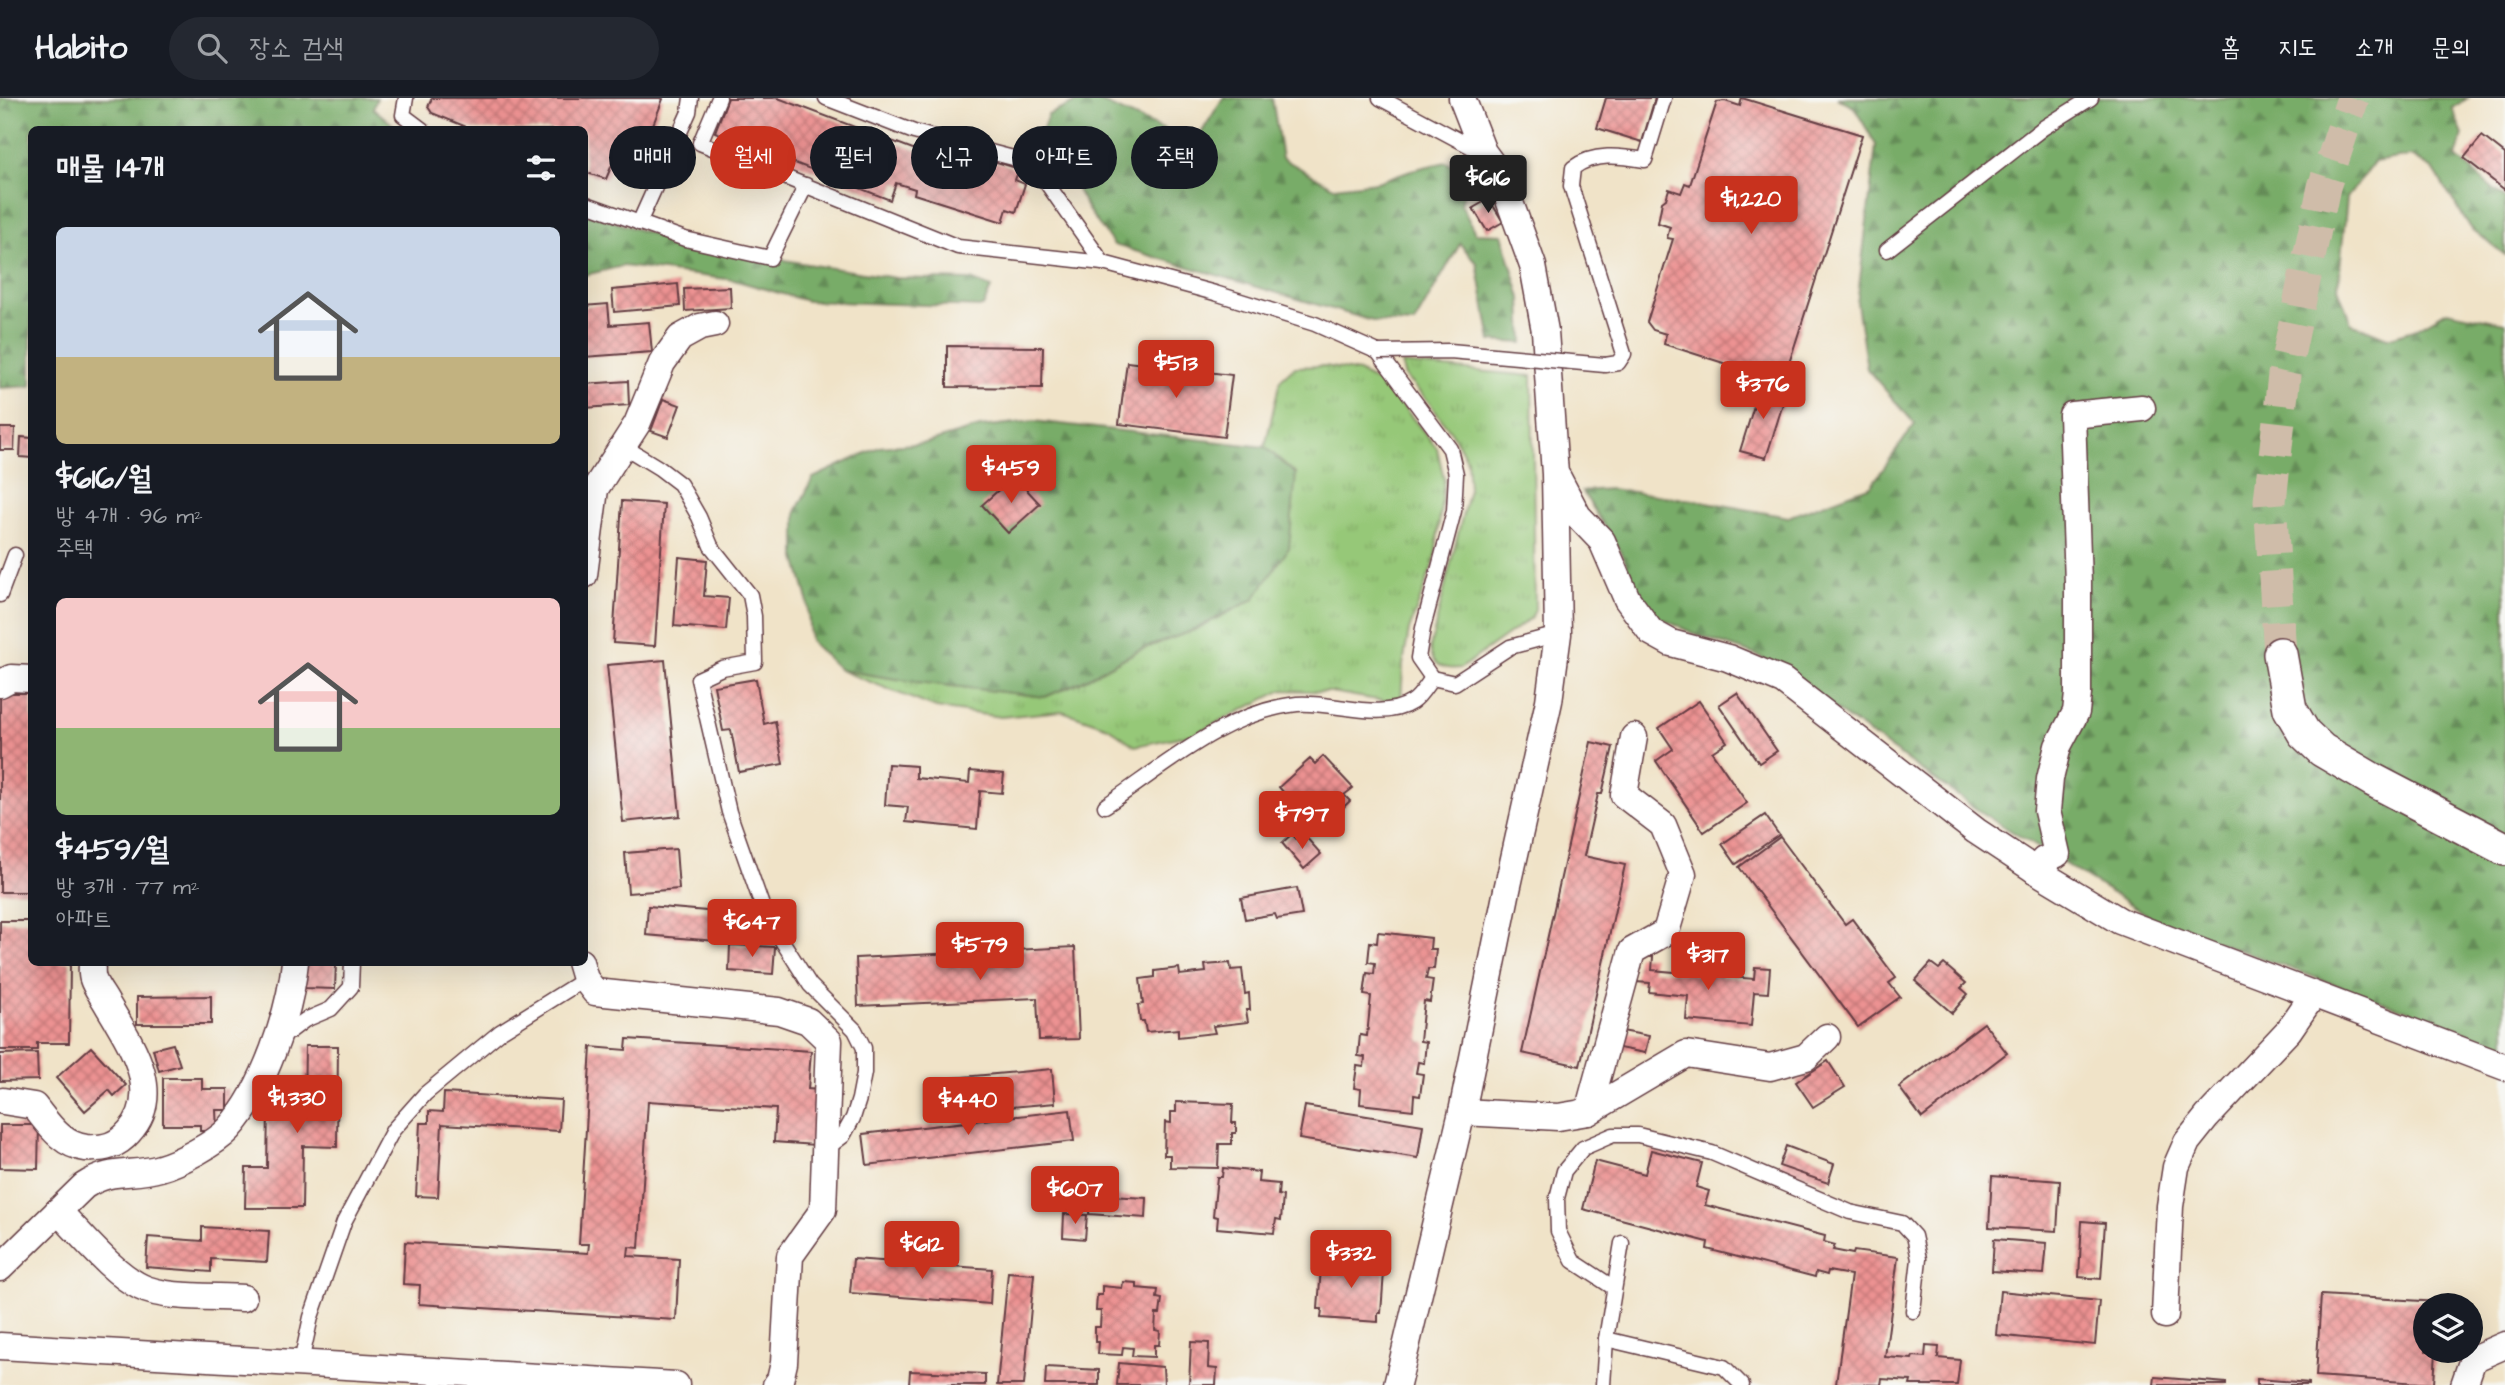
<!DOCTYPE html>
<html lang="ko">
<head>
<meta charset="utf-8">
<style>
  :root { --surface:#171b24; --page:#242831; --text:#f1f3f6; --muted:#9ea1a6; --line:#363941; --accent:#c8321e }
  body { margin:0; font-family:"Architects Daughter","Poor Story",sans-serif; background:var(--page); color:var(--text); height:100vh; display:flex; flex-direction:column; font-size:26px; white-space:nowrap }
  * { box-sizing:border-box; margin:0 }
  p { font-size:23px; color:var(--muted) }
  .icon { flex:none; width:38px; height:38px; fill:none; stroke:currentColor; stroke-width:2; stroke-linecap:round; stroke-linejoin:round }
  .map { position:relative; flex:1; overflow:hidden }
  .drawer { position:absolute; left:28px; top:28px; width:560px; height:840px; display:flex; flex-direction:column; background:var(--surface); border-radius:10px; box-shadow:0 7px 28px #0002 }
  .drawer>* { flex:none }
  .guide { position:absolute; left:609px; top:28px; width:665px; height:63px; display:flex; gap:14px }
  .buttons { position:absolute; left:2413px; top:1195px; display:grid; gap:14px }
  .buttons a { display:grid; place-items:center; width:70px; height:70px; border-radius:50%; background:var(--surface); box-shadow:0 7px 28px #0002; font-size:35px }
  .price { position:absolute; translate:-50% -60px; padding:0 16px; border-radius:7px; background:var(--accent); color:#fff; font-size:23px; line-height:46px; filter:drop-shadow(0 2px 4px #0008) }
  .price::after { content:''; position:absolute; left:50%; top:42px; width:21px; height:16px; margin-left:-10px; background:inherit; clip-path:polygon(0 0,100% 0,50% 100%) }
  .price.on { background:#222; color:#fff }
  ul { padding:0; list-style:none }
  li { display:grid; align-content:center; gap:14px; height:371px; padding:0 28px }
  li span { display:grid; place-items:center; height:217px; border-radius:10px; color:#555 }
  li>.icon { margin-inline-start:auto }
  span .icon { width:126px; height:126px; fill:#fffc; stroke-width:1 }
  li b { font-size:30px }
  h2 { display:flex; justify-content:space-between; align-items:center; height:84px; padding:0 28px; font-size:30px }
  .chip { padding:0 24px; border-radius:32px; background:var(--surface); box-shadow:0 7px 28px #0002; font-size:24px; line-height:63px }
  .chip.on { background:var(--accent); color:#fff }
  header { display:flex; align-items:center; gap:42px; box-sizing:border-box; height:98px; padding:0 35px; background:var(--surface); border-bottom:2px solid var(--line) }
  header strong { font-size:33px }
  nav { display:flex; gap:38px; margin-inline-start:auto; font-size:24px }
  .search { width:490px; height:63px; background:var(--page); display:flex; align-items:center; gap:18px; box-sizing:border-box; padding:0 24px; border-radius:38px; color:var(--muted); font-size:26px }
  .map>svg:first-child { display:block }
  .grass { fill:url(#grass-tufts); stroke:#707452; stroke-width:2 }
  .forest { fill:url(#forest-firs); stroke:#61664a; stroke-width:2 }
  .building { fill:url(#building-cross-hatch) }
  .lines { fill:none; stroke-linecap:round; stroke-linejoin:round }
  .tertiary-tunnel { stroke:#cfbca9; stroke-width:33; stroke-dasharray:33 17; stroke-linecap:butt }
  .service-casing { stroke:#633c43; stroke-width:17 }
  .minor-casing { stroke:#633c43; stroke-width:29 }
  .tertiary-casing { stroke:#633c43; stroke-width:36 }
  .service { stroke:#fff; stroke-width:14 }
  .minor { stroke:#fff; stroke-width:26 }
  .tertiary { stroke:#fff; stroke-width:33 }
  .service-bridge-casing { stroke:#633c43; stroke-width:17; stroke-linecap:butt }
  .service-bridge { stroke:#fff; stroke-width:14 }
</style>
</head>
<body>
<header>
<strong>Habito</strong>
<div class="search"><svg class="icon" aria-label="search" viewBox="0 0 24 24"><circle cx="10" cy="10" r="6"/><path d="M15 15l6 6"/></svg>장소 검색</div>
<nav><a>홈</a><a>지도</a><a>소개</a><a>문의</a></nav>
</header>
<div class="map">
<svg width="2505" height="1287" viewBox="0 0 2505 1287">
  <defs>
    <pattern id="grass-tufts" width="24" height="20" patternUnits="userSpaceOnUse" patternTransform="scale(1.75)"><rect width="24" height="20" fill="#96c878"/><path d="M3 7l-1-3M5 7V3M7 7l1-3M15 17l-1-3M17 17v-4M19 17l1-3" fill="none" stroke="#83ab68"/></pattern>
    <pattern id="forest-firs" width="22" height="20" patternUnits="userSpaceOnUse" patternTransform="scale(1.75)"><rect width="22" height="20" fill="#78ac68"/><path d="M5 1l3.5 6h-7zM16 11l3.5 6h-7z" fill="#648b56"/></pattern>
    <pattern id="building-cross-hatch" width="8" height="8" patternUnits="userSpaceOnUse" patternTransform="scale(1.75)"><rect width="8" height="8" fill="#ec9292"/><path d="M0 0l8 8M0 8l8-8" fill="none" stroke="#c17777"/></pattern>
  </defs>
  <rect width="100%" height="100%" fill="#f6f6f2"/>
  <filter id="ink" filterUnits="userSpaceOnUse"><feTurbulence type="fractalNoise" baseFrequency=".0143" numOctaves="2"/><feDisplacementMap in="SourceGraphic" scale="14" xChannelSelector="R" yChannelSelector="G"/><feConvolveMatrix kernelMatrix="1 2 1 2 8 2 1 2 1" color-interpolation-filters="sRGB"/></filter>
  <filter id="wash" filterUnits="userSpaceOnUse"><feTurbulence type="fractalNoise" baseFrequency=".00686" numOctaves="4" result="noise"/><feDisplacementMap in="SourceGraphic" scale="28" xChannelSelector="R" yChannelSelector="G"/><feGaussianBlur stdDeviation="1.57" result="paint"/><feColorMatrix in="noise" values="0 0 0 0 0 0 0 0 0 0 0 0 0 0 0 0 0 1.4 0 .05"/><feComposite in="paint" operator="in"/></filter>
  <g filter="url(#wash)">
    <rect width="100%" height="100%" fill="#f0e3c8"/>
    <!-- grass -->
    <g class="grass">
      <path d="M1401,266L1532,278L1535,512L1531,520L1461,570C1444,572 1432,568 1430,550L1469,391L1467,362L1454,338L1427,302L1405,279Z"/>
      <path d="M1325,268L1359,274L1388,290L1437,350L1444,381L1435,461L1409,532L1403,567L1401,606L1331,594L1283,592L1194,636L1135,648L1108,629L1062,613L1001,619L936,610L840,572L909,583L1045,599L1082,583L1137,553L1194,532L1254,501L1296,376L1265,349L1280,282L1294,269Z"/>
    </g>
    <!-- forest -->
    <g class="forest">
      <path d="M0,0H377L373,10L398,31L32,32L31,288L0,290Z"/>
      <path d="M1085,0H1091L1195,45L1223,0H1272L1282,60L1334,89L1377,84L1411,72L1446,64L1468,78L1461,106L1475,135L1502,136L1521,200L1523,245L1491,243L1477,165L1460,146L1414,226L1376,224L1114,147L1088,112L1070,79L1036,49L1048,17Z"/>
      <path d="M1837,0H2468L2452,10L2463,37L2456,59L2505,101V157L2471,130L2433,71L2410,58L2374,64L2347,100L2338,190L2351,225L2387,240L2414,232L2447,213L2505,225V948L2156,822L1985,717L1759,558L1697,537L1656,518L1637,493L1622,455L1582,393L1611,391L1701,403L1788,419L1871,388L1915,326L1867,271L1857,206L1876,47L1854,9Z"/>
      <path d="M584,114L664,140L807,166L896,180L971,182L991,190L983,209L807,203L734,182L623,168L585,177Z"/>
      <path d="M1034,323L1265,349L1296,376L1289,450L1254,501L1194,532L1137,553L1082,583L1045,599L909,583L840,572L810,543L807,498L796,460V414L813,380L879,349L926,345L980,329Z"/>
    </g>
    <g id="blocks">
      <!-- building -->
      <g class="building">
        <path d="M432,0H661L663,1L642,55L620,48L606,81L584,74V32H474L432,15L428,9Z"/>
        <path d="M728,0H778L926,56L930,43L1019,71L1015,82L1025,86L1016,114L1007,111L1003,124L914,96L915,91L896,85L890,102L715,34Z"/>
        <path d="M1606,0H1655L1642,44L1597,30Z"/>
        <path d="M1742,0L1862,37L1783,284L1664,246L1666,236L1653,232L1647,224L1673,141L1667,140L1670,129L1658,125L1662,104L1666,101L1669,91L1681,95L1685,85L1690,87L1717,4L1725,3L1740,8Z"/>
        <path d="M2482,38L2505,56V92L2464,60Z"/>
        <path d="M1489,101L1503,124L1487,133L1473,110Z"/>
        <path d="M678,186L680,208L614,214L612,192Z"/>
        <path d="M730,189L731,210L685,213L684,191Z"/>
        <path d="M608,206L610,227L649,224L652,254L584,259V208Z"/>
        <path d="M947,248L1043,249L1042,290L947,289Z"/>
        <path d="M1127,264L1232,277L1224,339L1119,326Z"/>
        <path d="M628,283L629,307L584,310V286Z"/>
        <path d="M1761,285L1787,293L1766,360L1740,353Z"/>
        <path d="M663,301L680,307L668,339L651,333Z"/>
        <path d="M0,330H15L14,352H0Z"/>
        <path d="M21,339L32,340V360L20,359Z"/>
        <path d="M1014,378L1040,406L1008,435L982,407Z"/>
        <path d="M622,403L664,406L655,548L613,545Z"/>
        <path d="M679,459L707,462L704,498L729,500L726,532L674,528Z"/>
        <path d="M665,562L680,718L623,724L607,567Z"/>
        <path d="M756,581L764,626L775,623L783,666L739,674L731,632L723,633L714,588Z"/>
        <rect x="0" y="595" width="32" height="199"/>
        <path d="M1737,595L1777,653L1759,665L1719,607Z"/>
        <path d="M1699,603L1727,644L1712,654L1747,705L1704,734L1656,663L1673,651L1659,630Z"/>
        <path d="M1591,644L1613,649L1602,696H1598L1584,758L1625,767L1580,968L1522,955Z"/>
        <path d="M1323,658L1353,690L1344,697L1350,703L1319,732L1314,726L1303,736L1273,705L1284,695L1279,689L1310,661L1315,666Z"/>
        <path d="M888,666L916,668V680L969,685L970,673L1004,676L1002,695L980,693L977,731L906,724L908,709L885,707Z"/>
        <path d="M1765,717L1779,737L1736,766L1722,746Z"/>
        <path d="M1292,736L1299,744L1306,739L1321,756L1304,771L1282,745Z"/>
        <path d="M1780,739L1845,826L1852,821L1896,880L1889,885L1900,899L1858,929L1739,769Z"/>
        <path d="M676,751L679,791L628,795L625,755Z"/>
        <path d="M1297,790L1302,817L1277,821L1275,816L1245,821L1241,800Z"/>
        <path d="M648,808L718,814L716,843L646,837Z"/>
        <path d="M0,823H32V864H70L69,945H37V952H0Z"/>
        <path d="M1378,834L1431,840L1430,851H1436L1434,871H1428L1426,881L1433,882L1430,904L1424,903L1420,943L1426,944L1424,965L1418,964L1416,975L1423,976L1420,998L1414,997L1413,1012L1360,1006L1361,991L1354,990L1357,968L1364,969L1365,959L1358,958L1360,937L1367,938L1371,898L1364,897L1367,875L1374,876L1375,865L1368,864L1370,844L1377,845Z"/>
        <path d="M730,847L775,849L773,876L729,873Z"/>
        <path d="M1075,849L1079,941L1039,942L1037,900L858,908L856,860Z"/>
        <path d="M1637,858L1653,859L1652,872L1754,881L1755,869L1770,870L1768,895L1754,894L1751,928L1686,922L1688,898L1649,894L1650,885L1635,884Z"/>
        <path d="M305,864H336L335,891L304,890Z"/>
        <path d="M1230,865L1231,872L1242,871L1245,896L1249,895L1250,912H1246L1248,924L1213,928L1215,935L1178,939V931L1146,934L1144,923H1140L1138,907L1143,906L1140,881L1155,879V873L1179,870L1180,877L1206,874L1205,867Z"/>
        <path d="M1931,865L1939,871L1944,866L1966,885L1961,890L1968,896L1952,915L1915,883Z"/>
        <path d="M211,898V926H137V899Z"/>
        <path d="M1984,925L2007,955L1922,1020L1899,989Z"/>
        <path d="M1622,933L1649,938L1645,955L1619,950Z"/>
        <path d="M627,941L811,953L808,991L818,992L815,1047L774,1044L776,1011L648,1003L639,1150L629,1149L628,1158L679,1161L676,1222L419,1206L420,1187L403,1186L405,1144L588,1155L589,1146H579L591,949L626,952Z"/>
        <path d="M173,946L180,967L159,973L153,951Z"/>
        <path d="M305,948H338L337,1049L303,1048L302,1110H245L246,1070H267L268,1010H304Z"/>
        <path d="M91,949L126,987L114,998L109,992L85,1013L56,980Z"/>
        <path d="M37,955L38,982L0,983V956Z"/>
        <path d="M1828,963L1845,989L1813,1009L1796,984Z"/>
        <path d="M1052,971L1055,1005L933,1016L930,982Z"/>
        <path d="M163,980H202V991H228V1012H216L217,1033H200V1027H163Z"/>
        <path d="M444,995L561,1002L559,1033L442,1026L438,1099L416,1098L420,1025H429V1013L443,1014Z"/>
        <path d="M1176,1004L1233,1006L1232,1025H1236V1035H1232V1046H1219L1218,1070L1170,1069V1057H1164L1165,1024L1171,1025V1014H1176Z"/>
        <path d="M1305,1008L1423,1027L1418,1060L1299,1041Z"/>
        <path d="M1070,1012L1074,1043L867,1067L863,1036Z"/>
        <path d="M0,1027H39L38,1071L0,1070Z"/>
        <path d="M1786,1048L1834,1066L1828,1085L1779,1068Z"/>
        <path d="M1651,1052L1702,1065L1696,1089L1709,1093L1705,1107L1825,1138L1824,1144L1835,1147L1833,1152L1853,1156L1854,1153L1898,1159L1885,1259L1912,1261L1913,1258L1925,1259L1926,1248L1939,1249L1938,1260L1960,1262L1957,1287H1910L1911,1283L1882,1281L1881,1287L1836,1286L1851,1177L1828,1173L1827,1177L1816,1174L1815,1179L1707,1151L1708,1144L1583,1111L1595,1063L1645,1076Z"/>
        <path d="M1223,1070L1259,1074L1258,1084L1279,1086L1278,1097L1283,1098L1281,1122L1276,1121L1274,1135L1217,1130L1218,1119L1213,1118L1217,1079H1222Z"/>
        <path d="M1992,1078L2060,1083L2057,1133L1989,1129Z"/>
        <path d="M1090,1097L1147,1100L1146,1120L1089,1116Z"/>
        <path d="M1064,1116L1087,1117L1085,1141L1063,1139Z"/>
        <path d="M2082,1123L2105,1125L2101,1181L2079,1179Z"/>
        <path d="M202,1129L269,1133L267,1164L211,1161V1174L146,1169L148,1139L202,1143Z"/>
        <path d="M1994,1141L2047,1145L2044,1176L1992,1173Z"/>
        <path d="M1325,1160L1382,1164L1381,1173L1384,1174L1381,1215H1378V1224L1321,1220L1322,1211H1318L1321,1169H1325Z"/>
        <path d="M853,1161L992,1171L990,1206L850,1195Z"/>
        <path d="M1008,1174L1034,1176L1024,1287H997Z"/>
        <path d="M1123,1184L1137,1185V1190L1158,1192L1157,1200L1162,1201L1160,1216H1156L1155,1232L1160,1233L1159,1247H1154V1259L1132,1258L1133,1250L1123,1249L1122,1257L1098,1256L1099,1244H1095V1229H1100L1101,1213H1096L1097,1197H1102V1188L1122,1190Z"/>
        <path d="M2000,1193L2099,1203L2095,1247L1996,1237Z"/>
        <path d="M2321,1197L2439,1204V1208H2426V1253H2436L2434,1286L2316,1278Z"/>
        <path d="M1191,1244L1209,1245L1208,1270L1217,1271L1216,1287H1189Z"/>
        <path d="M1119,1265L1163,1269L1164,1287H1117Z"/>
        <path d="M1046,1269L1099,1272V1287H1045Z"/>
        <path d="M910,1273L985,1276V1287H909Z"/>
        <path d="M2155,1279L2226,1285V1287H2154Z"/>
        <path d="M2257,1281L2309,1285V1287H2257Z"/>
      </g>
    </g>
  </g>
  <g filter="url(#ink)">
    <use href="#blocks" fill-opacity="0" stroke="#633c43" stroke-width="2"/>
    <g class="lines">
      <!-- tertiary-tunnel -->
      <path class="tertiary-tunnel" d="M2280,556L2270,403L2284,277L2324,89L2353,0"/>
      <defs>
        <g id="service">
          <path d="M406,0L403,17L423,32"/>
          <path d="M719,0L700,45L958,149L1103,165L1215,195L1315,226L1378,254L1450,351L1456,376L1454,413L1423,530L1418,560L1432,580L1455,585L1510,549L1558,536"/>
          <path d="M826,0L914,34L1017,61L1041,77L1103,165"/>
          <path d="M1380,0L1481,54"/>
          <path d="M584,105L685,141L770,160L806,87"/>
          <path d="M639,125L689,14L691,0"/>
          <path d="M1887,152L2043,30L2091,0"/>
          <path d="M1605,267L1618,265L1624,256L1571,88L1573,70C1593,54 1621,58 1645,62L1664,0"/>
          <path d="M623,348L659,370L680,386L699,419L711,448L750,497L754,518L755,564L722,570L698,581L729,714L765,816L810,887L855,932L864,950V975L859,1001L853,1020L843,1038L826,1051"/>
          <path d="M0,497L15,457"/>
          <path d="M1105,708C1163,669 1225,614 1297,606C1332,603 1381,624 1412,604C1420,599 1426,588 1432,580"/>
          <path d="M280,941L305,922L331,911L351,889L352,864"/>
          <path d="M1614,1190L1573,1163L1558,1133L1557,1100L1564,1073L1583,1050L1613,1037H1638L1712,1055L1850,1114L1902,1125L1914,1138L1919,1161L1913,1213"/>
          <path d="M1606,1241L1724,1269L1742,1287"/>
          <path d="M301,1264L311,1219L344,1124L393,1032L425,996L500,934L585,881"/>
          <path d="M1603,1287L1606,1241L1622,1145"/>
        </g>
        <g id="minor">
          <path d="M1558,380L1578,418L1602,443L1627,501L1651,534L1671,545L1728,560L1783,583L1976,733L2035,772L2120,823L2505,969"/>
          <path d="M584,477L595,391L637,326L662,265L680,240L700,229L715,226"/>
          <path d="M0,586L11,580L32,581"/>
          <path d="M2035,772L2044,762L2057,756L2047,713L2050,681L2058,648L2076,614L2078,596V485L2072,317L2142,310"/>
          <path d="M580,864L585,881L595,894L779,913L808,923L829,943L823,1112L790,1158L784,1265L780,1282L776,1287"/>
          <path d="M3,1003L34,1008C48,1025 61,1047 86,1050C104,1051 117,1048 129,1034C166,994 128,942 106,904C102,897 95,888 93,881C91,876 92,869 92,864"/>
          <path d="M1462,1014L1558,1019L1588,1014L1686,956L1770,969L1806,959L1827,939"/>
          <path d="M1588,1014L1632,853L1666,834L1683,776L1663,727L1624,697L1634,639"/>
          <path d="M58,1113C82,1137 111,1174 141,1189C164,1201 216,1198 243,1200"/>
          <path d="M0,1170L84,1088C113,1069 131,1079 160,1070C179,1065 216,1045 229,1031C264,992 290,915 295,864"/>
          <path d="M2165,1217L2170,1108L2176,1069L2187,1044L2207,1019L2289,932L2313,897"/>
          <path d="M0,1248L676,1287"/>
          <path d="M1397,1287L1462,1014L1507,792L1549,603L1558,536L1555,376L1545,233L1533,168L1500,77L1483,54L1462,0"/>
          <path d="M2464,1287L2473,1261L2505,1247"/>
        </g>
        <path id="tertiary" d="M2280,556L2290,611L2304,635L2322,652L2373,682L2505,751"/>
      </defs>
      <!-- service casing -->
      <use href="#service" class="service-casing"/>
      <!-- minor casing -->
      <use href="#minor" class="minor-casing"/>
      <!-- tertiary casing -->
      <use href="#tertiary" class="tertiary-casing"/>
      <!-- service -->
      <use href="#service" class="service"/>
      <!-- minor -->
      <use href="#minor" class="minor"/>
      <!-- tertiary -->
      <use href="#tertiary" class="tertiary"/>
      <defs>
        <path id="service-bridge" d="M1378,254L1450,253L1605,267"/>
      </defs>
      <!-- service-bridge casing -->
      <use href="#service-bridge" class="service-bridge-casing"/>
      <!-- service-bridge -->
      <use href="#service-bridge" class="service-bridge"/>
    </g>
  </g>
</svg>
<div class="buttons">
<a><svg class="icon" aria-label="layers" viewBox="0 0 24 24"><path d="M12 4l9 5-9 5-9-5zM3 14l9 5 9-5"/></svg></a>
</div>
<b class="price on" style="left:1488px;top:117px">$616</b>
<b class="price" style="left:1751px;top:138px">$1,220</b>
<b class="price" style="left:1176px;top:302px">$513</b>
<b class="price" style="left:1763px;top:323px">$376</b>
<b class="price" style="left:1011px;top:407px">$459</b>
<b class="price" style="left:1302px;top:753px">$797</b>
<b class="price" style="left:752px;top:861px">$647</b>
<b class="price" style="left:980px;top:884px">$579</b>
<b class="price" style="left:1708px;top:894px">$317</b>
<b class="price" style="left:297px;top:1037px">$1,330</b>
<b class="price" style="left:968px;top:1039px">$440</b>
<b class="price" style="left:1075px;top:1128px">$607</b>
<b class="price" style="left:922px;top:1183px">$612</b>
<b class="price" style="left:1351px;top:1192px">$332</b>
<div class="guide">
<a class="chip">매매</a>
<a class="chip on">월세</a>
<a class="chip">필터</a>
<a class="chip">신규</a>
<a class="chip">아파트</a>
<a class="chip">주택</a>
</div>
<section class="drawer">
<h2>매물 14개<svg class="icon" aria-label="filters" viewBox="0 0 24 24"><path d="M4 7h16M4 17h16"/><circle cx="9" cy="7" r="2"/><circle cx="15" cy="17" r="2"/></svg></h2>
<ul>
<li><span style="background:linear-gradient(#c9d6e8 60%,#c2b280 0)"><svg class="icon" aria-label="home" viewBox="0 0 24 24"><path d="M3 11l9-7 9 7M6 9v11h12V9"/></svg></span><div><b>$616/월</b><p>방 4개 · 96 m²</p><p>주택</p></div></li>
<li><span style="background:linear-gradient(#f6c9c9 60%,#8fb573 0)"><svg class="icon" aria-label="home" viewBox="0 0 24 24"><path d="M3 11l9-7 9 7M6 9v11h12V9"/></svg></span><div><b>$459/월</b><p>방 3개 · 77 m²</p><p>아파트</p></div></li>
</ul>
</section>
</div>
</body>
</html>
